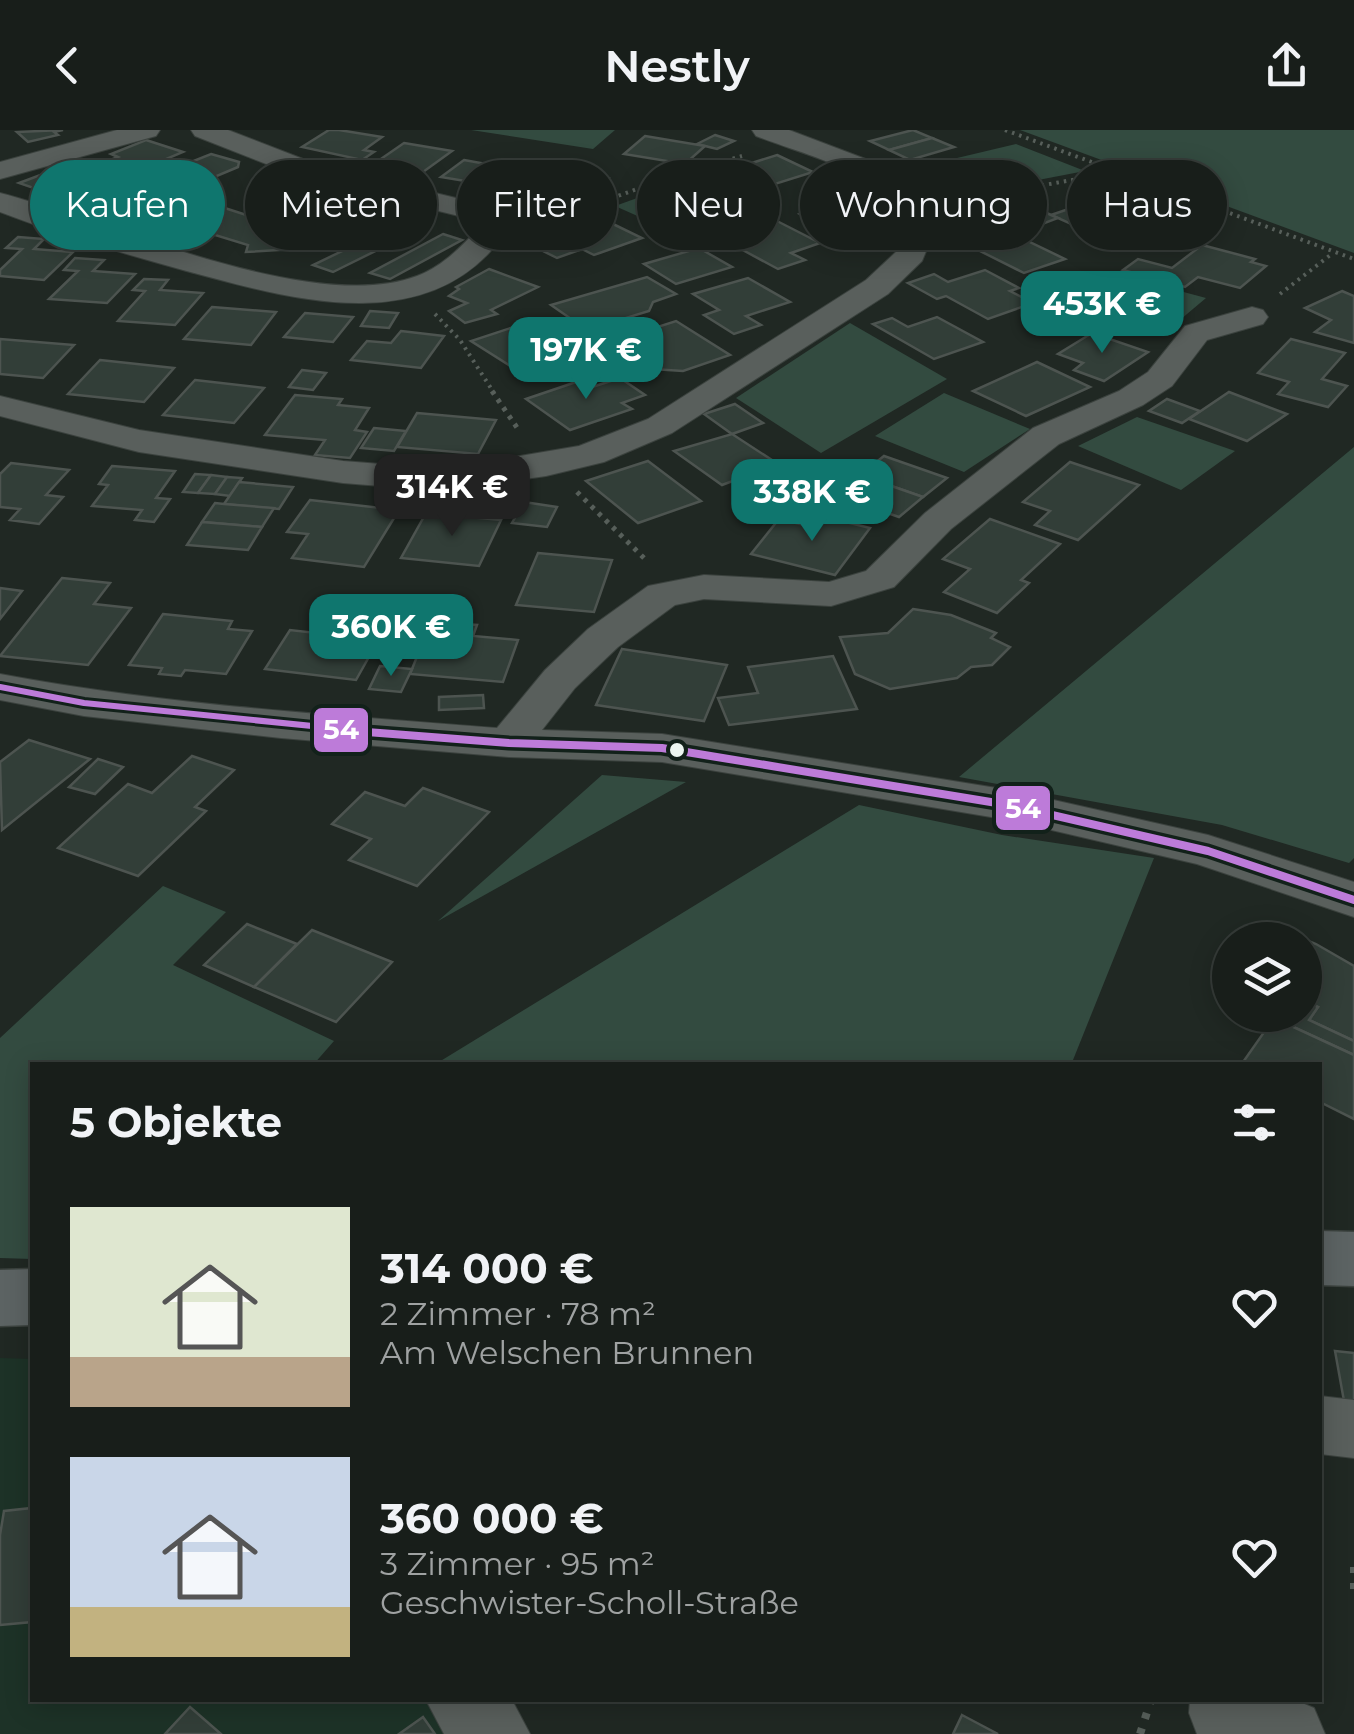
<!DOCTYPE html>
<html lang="de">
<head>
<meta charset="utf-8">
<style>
  :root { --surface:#181e1a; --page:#252b27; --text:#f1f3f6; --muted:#9fa2a2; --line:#363c39; --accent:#0f766e }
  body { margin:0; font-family:Montserrat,sans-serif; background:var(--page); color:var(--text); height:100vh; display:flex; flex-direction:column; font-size:38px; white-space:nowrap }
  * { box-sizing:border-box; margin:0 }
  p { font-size:32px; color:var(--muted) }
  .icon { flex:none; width:55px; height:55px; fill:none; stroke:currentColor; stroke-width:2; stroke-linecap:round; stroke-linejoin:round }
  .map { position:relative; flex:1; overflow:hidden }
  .sheet { position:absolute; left:30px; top:932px; width:1292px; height:640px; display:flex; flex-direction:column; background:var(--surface); border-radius:0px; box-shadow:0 5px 25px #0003,0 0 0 2px var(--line) }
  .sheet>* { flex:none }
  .top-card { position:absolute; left:30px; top:30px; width:1295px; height:90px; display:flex; gap:20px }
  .buttons { position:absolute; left:1212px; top:792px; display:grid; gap:20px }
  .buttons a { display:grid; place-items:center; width:110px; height:110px; border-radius:50%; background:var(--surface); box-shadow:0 5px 25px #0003,0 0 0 2px var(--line); font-size:50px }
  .price { position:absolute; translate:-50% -85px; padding:0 22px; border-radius:20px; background:var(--accent); color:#fff; font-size:32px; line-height:65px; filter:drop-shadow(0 2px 5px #0008) }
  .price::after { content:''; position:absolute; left:50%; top:60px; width:30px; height:22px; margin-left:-15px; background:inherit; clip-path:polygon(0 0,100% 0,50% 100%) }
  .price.current { background:#222; color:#fff }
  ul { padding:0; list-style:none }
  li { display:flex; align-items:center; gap:30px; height:250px; padding:0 40px }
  li span { display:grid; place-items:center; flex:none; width:280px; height:200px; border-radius:0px; color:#555 }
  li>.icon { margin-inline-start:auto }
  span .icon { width:120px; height:120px; fill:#fffc; stroke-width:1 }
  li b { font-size:42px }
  h2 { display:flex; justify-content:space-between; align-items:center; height:120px; padding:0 40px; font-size:42px }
  .pill { padding:0 35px; border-radius:45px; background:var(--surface); box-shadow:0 5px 25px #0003,0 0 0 2px var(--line); font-size:35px; line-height:90px }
  .pill.current { background:var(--accent); color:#fff }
  header { display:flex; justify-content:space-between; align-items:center; height:130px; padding:0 40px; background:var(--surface); font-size:45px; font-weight:600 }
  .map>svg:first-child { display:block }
  .built { fill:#1d3227 }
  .green { fill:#334b40 }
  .building { fill:#323e38; stroke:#4d5450; stroke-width:2.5 }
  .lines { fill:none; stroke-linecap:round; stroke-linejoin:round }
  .minor-casing { stroke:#3b423e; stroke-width:2 }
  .major-casing { stroke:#3b423e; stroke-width:3 }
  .path-far2 { stroke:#575f5a; stroke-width:4; stroke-dasharray:2.5 5; stroke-linecap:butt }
  .path-far1 { stroke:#575f5a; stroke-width:5; stroke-dasharray:4 6; stroke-linecap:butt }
  .path { stroke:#575f5a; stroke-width:8; stroke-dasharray:6 10; stroke-linecap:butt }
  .minor { fill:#595f5c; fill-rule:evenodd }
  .major { fill:#5c6363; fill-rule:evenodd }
  .bus-1-far1-casing { stroke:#12211a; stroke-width:12 }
  .bus-1-casing { stroke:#12211a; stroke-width:15 }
  .bus-1-far1 { stroke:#bd7bd9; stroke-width:6 }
  .bus-1 { stroke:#bd7bd9; stroke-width:8 }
  .bus-dot { fill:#ecf6f1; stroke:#12211a; stroke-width:4 }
  .line-badge { stroke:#12211a; stroke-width:4 }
  .badge-label { font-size:28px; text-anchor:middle; font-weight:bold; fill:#fff }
</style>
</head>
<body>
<header><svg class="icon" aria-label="back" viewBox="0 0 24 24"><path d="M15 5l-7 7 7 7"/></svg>Nestly<svg class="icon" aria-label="share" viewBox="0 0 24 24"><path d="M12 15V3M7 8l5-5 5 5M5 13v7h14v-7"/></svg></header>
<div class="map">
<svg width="1354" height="1604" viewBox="0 0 1354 1604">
  <rect width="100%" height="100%" fill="#202823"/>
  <!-- built -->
  <path class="built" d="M0,1228L32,1229V1570H439L463,1604H0Z"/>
  <!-- green -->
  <g class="green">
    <path d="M471,0H615L593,19Z"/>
    <path d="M1020,0H1354V123Z"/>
    <path d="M1016,14L1085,41L965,64H926L898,42Z"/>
    <path d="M704,44L764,76L678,104L615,76Z"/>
    <path d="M1124,146L1206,168L1162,205L1083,179Z"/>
    <path d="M850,193L947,249L821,323L736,268Z"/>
    <path d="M944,263L1030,299L964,342L875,306Z"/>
    <path d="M1137,287L1235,321L1181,360L1078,316Z"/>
    <path d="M1354,317V728L1349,733L1222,695L959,647Z"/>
    <path d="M602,645L686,652L438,791Z"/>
    <path d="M859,675L1002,705L1154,728L1071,935H434Z"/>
    <path d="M163,756L226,782L173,835L334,911L313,935H32V1129L0,1128V908Z"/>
  </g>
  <!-- building -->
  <g class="building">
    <path d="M63,0L54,2L58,5L28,12L17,2Z"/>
    <path d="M329,0H339L382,7L364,20L374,22L362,30L302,17Z"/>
    <path d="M913,0L932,8L889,20L870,11Z"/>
    <path d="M715,5L734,11L717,19L697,14Z"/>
    <path d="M645,6L705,16L685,34L624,24Z"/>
    <path d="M932,8L954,17L910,30L889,20Z"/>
    <path d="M146,10L183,22L147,37L153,39L140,45L103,33L118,27L111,24Z"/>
    <path d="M404,13L452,21L423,42L375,33Z"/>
    <path d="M211,24L239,32L238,37L205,51L171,40Z"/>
    <path d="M777,25L813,42L759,59L723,42Z"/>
    <path d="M464,30L497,36L503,31L529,35L501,57L441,47Z"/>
    <path d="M67,35L99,45L51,64L19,53Z"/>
    <path d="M554,39L608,48L585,68L529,59Z"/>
    <path d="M107,50L126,56L82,73L64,67Z"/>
    <path d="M126,56L147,63L109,79L82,73Z"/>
    <path d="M151,61L169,68L127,85L109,79Z"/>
    <path d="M843,70L882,88L858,96L865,99L836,109L808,96L818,93L800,84Z"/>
    <path d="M203,71L265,91L321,89L348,76L386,88L329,117L246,122L248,115L163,89Z"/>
    <path d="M1089,72L1127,88L1089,102L1051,85Z"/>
    <path d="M1032,76L1051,85L1058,88L1037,96L1010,84Z"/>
    <path d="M1001,80L1010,84L1023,90L1000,98L977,88Z"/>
    <path d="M409,89L428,95L333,142L313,135Z"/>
    <path d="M775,90L820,113L791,123L805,130L778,139L739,118L749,114L730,104Z"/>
    <path d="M613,94L642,108L594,125L572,114L580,112L573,108L584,103Z"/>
    <path d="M443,104L462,110L390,149L370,143Z"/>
    <path d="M1013,104L1065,129L1024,143L972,117Z"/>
    <path d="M18,107L44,109L34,119L73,122L44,150L0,146V140L22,119L6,118Z"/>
    <path d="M560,108L582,119L557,128L535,117Z"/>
    <path d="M1202,115L1255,129L1251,132L1266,136L1240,158L1198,147L1185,157L1123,140L1138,129L1172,138Z"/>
    <path d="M699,118L732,137L676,154L644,134Z"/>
    <path d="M75,128L104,130L93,141L135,144L107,173L49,169L78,141L64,140Z"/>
    <path d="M489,139L538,157L491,180L497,184L465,193L449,181L467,173L449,166L459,159L456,157Z"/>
    <path d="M985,140L1019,158L1010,161L1033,173L988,189L946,166L937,169L908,153L934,144L948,152Z"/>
    <path d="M647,147L676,164L653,172L649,181L587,200L551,175Z"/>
    <path d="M748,148L790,172L746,186L761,195L734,204L704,185L719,180L693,164Z"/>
    <path d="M144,149L168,150L160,160L203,163L175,195L118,191L145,161L133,160Z"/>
    <path d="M1342,161L1354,166V213L1315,202L1331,190L1305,178Z"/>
    <path d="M212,177L276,182L251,215L184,209Z"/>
    <path d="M370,181L398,183L389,198L361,196Z"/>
    <path d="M305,183L353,187L333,212L284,207Z"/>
    <path d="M937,187L983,212L934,229L873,194L892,188L908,197Z"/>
    <path d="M676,191L730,225L683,241L652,239L632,246L592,218Z"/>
    <path d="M526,193L567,218L512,237L471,211Z"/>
    <path d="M401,201L444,206L421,238L351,230L367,211L391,213Z"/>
    <path d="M1092,203L1148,222L1104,251L1074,240L1083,233L1058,224Z"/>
    <path d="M0,209L74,215L43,248L0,244Z"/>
    <path d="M1291,209L1345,223L1322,249L1347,256L1328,277L1278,264L1289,252L1258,243Z"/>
    <path d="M100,230L174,238L144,272L68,264Z"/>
    <path d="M1037,232L1090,257L1026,286L973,261Z"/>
    <path d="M302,240L326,243L313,260L289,257Z"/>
    <path d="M620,248L645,265L622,273L632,279L570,300L526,269L582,250L592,257Z"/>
    <path d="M195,250L264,258L234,293L163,285Z"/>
    <path d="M1229,262L1287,284L1247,311L1189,289Z"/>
    <path d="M295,265L342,269L338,275L369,278L355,300L367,302L350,328L315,325L325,310L265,305Z"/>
    <path d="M1167,269L1200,281L1182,293L1149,281Z"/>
    <path d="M735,274L763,293L732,304L704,284Z"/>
    <path d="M417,283L496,290L478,324L397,317Z"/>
    <path d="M374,298L406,301L394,321L361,318Z"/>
    <path d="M732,304L778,334L722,355L674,321Z"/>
    <path d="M884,326L947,348L923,367L860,345Z"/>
    <path d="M648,331L701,371L638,393L586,351Z"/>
    <path d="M1070,332L1139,355L1078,410L1035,395L1050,381L1023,372Z"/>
    <path d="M11,333L69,340L46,365L63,367L39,394L10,390L20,379L0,377V344Z"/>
    <path d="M112,336L175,341L156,368L170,369L154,392L135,390L142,380L92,376L108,355L99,354Z"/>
    <path d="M195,344L211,345L198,363L183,362Z"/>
    <path d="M211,345L227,347L215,364L198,363Z"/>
    <path d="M860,345L923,367L899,387L835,365Z"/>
    <path d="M227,347L242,348L230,366L215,364Z"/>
    <path d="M239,352L293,357L279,379L224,374Z"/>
    <path d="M310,370L399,380L364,437L292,428L308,404L287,402Z"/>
    <path d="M524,372L557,377L547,397L512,393Z"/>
    <path d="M215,373L224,374L274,378L262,397L202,392Z"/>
    <path d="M426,383L501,390L479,436L401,428Z"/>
    <path d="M818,385L870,398L835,445L751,424L779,389L809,396Z"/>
    <path d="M990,389L1060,414L1021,450L1029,453L997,483L944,462L970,439L943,429Z"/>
    <path d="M202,392L262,397L248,420L187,415Z"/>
    <path d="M538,423L612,430L594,482L516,475Z"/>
    <path d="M62,448L110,453L94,474L131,478L88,535L0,526Z"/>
    <path d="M0,458L22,461L0,489Z"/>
    <path d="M913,479L951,485L996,503L991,508L1010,517L992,535L971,537L957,548L890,559L855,544L840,507L888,503Z"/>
    <path d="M163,484L232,491L228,499L252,501L226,544L185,540L181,546L159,544L162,538L129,535Z"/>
    <path d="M431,492L477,495L473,506L518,510L503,552L410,544Z"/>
    <path d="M347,496L384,500L356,550L265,539L290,500L342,506Z"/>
    <path d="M622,519L727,535L704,591L596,575Z"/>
    <path d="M833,526L857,579L729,595L718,568L758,563L748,537Z"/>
    <path d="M380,536L412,539L401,562L369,559Z"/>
    <path d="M483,565L484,578L439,580V567Z"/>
    <path d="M29,610L90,629L2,700L0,632Z"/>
    <path d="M192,626L234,640L195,677L206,681L138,746L58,718L128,654L152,663Z"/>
    <path d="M98,629L123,637L95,664L69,657Z"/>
    <path d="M423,658L489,682L417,756L349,730L371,709L332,694L365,662L405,676Z"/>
    <path d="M247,794L297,814L254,857L204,835Z"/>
    <path d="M1275,797L1316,814L1354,836V911L1309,890L1318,877L1305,871V810H1265Z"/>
    <path d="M312,800L392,832L336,892L254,857Z"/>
    <path d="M1305,871L1318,877L1309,890L1354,911V925L1278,890L1282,885H1305Z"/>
    <path d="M1274,888L1354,925V989L1320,972V935H1241Z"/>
    <path d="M1335,1221L1354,1223V1271H1344Z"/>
    <path d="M32,1378V1492L0,1495V1405L4,1381Z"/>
    <path d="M190,1577L221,1604H165Z"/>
    <path d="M962,1585L998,1604H953Z"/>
    <path d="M423,1587L435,1604H399Z"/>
  </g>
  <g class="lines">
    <defs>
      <g id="minor">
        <path d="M117,0H160L156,6L0,49V32Z"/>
        <path d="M191,0H228L316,34L493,77L507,101C430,212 291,169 183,140C121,123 60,105 0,82V63C106,90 313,186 417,146C441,137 459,119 477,100L471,89L297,46L195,6Z"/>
        <path d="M752,0H789L884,36L915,59L937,95L922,131L888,164L672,303L604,332L546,346L443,361L343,353L139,322L0,286V266L139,300L343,331L443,339L579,316L648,289L866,150L897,121L907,95C877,39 812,28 756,6Z"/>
        <path d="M1252,177L1263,180L1268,187L1263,194L1207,210L1172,256L1143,275L1059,314L951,399L894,457L831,476L704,469L675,475L618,517L575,558L542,600L662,604L1009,660L1208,705L1354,752V787L1197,734L1009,690L662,632L509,627L281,608L84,586L0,570V544C164,575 331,585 497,598L545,540L588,499L648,456L704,445L829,452L866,441L925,383L1033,298L1119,261L1148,242L1185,196Z"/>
        <path d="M1320,1266L1354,1270V1328L1320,1324Z"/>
        <path d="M426,1570H512L530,1604H444Z"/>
        <path d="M1190,1570H1295L1314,1578L1325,1604H1197L1189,1583Z"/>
      </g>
      <g id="major">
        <path d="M1320,1101L1354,1102V1156L1320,1155Z"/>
        <path d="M32,1139V1195L0,1196V1140Z"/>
      </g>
    </defs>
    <!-- minor casing -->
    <use href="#minor" class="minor-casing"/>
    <!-- major casing -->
    <use href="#major" class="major-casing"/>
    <!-- path-far2 -->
    <g class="path-far2">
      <path d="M1005,0L1354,129"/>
      <path d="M953,71L1118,42"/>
      <path d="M527,99L681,43L742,26"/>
      <path d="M1280,164L1333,123"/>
      <path d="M435,184L460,210L494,263"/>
    </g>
    <!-- path-far1 -->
    <g class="path-far1">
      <path d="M492,261L520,302"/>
      <path d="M577,362L646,430"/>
    </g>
    <!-- path -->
    <g class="path">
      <path d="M1354,1437V1459"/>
      <path d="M1140,1604L1151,1570"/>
    </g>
    <!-- minor -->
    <use href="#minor" class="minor"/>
    <!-- major -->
    <use href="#major" class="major"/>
    <defs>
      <path id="bus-1-far1" d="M0,557L84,573L372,602"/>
      <path id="bus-1" d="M341,600L509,613L662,618L1009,675L1208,721L1354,770"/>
    </defs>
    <!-- bus-1-far1 casing -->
    <use href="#bus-1-far1" class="bus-1-far1-casing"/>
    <!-- bus-1 casing -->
    <use href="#bus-1" class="bus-1-casing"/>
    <!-- bus-1-far1 -->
    <use href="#bus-1-far1" class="bus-1-far1"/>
    <!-- bus-1 -->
    <use href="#bus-1" class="bus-1"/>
  </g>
  <!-- markers -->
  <circle class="bus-dot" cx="677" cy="620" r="9"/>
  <g class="line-badge">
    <rect x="312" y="576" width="58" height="48" rx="10" fill="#bd7bd9"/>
    <rect x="994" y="654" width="58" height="48" rx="10" fill="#bd7bd9"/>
  </g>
  <g class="badge-label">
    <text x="341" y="609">54</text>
    <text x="1023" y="688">54</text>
  </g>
</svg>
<div class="buttons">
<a><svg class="icon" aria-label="layers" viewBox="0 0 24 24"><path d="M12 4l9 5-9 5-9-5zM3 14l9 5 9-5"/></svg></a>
</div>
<b class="price" style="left:1102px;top:226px">453K €</b>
<b class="price" style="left:586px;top:272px">197K €</b>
<b class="price current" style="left:452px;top:409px">314K €</b>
<b class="price" style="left:812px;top:414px">338K €</b>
<b class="price" style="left:391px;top:549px">360K €</b>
<div class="top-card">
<a class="pill current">Kaufen</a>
<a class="pill">Mieten</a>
<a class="pill">Filter</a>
<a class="pill">Neu</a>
<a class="pill">Wohnung</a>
<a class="pill">Haus</a>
</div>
<section class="sheet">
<h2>5 Objekte<svg class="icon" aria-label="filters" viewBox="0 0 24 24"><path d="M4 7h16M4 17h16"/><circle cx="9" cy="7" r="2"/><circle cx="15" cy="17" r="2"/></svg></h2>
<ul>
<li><span style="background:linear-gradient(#dfe7d0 75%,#b9a48a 0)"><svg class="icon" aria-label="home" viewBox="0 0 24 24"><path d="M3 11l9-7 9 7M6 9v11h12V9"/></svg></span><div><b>314 000 €</b><p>2 Zimmer · 78 m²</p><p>Am Welschen Brunnen</p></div><svg class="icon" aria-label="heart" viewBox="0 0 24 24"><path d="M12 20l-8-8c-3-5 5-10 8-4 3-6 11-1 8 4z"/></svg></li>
<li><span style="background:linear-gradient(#c9d6e8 75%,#c2b280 0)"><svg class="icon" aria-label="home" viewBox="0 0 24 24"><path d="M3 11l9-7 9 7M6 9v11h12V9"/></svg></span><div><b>360 000 €</b><p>3 Zimmer · 95 m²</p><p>Geschwister-Scholl-Straße</p></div><svg class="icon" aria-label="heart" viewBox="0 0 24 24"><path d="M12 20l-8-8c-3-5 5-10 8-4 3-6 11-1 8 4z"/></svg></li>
</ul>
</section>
</div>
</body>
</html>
